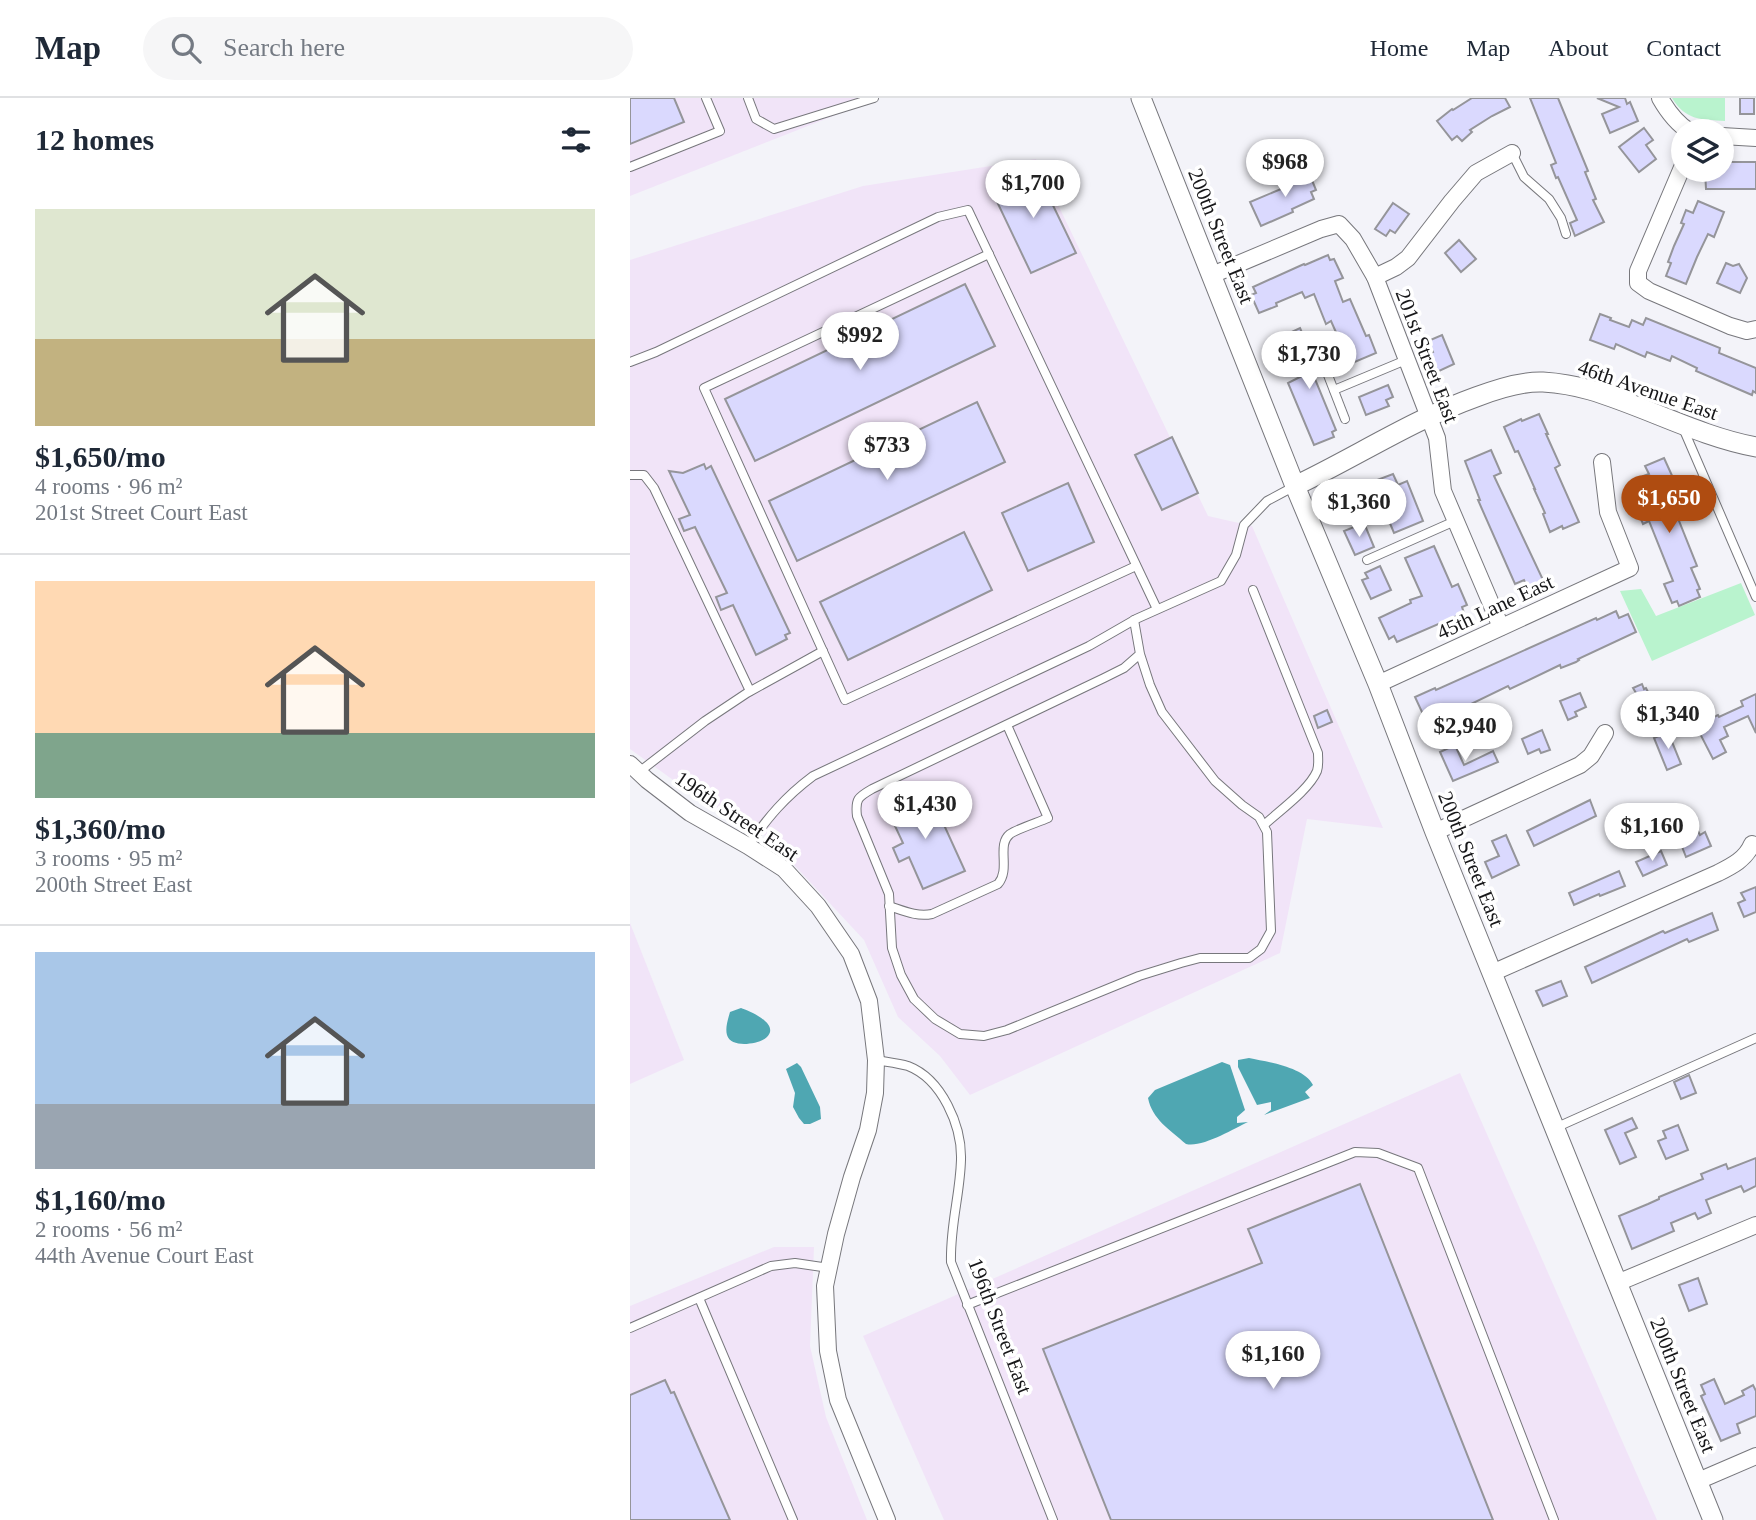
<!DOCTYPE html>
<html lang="en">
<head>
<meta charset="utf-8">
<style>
  :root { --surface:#fff; --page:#f6f6f7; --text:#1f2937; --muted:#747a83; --line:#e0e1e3; --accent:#af4c11 }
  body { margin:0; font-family:Georgia,serif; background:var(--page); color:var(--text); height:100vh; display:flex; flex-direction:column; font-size:26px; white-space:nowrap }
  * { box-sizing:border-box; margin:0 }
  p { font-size:23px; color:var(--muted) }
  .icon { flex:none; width:38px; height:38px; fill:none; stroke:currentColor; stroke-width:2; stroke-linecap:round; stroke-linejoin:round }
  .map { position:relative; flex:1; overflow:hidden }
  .panel { display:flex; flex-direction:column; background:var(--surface); width:630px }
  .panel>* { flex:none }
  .fabs { position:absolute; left:1041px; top:21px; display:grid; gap:14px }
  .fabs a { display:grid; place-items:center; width:63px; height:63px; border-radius:50%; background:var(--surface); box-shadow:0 4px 10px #0003; font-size:35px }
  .price { position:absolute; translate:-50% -60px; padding:0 16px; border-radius:24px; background:#fff; color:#222; font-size:23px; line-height:46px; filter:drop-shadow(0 2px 4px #0008) }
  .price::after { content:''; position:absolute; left:50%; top:42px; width:21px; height:16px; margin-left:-10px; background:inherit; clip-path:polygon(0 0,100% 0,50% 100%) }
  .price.current { background:var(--accent); color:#fff }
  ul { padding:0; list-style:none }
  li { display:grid; align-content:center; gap:14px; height:371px; padding:0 35px }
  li+li { border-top:2px solid var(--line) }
  li span { display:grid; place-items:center; height:217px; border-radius:0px; color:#555 }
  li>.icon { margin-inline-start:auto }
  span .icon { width:126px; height:126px; fill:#fffc; stroke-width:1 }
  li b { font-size:30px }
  h2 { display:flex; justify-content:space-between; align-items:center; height:84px; padding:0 35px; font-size:30px }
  header { display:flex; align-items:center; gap:42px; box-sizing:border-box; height:98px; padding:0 35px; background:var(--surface); border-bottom:2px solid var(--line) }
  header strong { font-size:33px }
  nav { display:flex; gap:38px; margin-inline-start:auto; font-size:24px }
  .search { width:490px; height:63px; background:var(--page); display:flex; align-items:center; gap:18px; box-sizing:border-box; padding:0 24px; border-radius:38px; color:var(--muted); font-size:26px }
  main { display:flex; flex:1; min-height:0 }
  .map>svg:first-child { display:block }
  .industrial { fill:#f1e4f8 }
  .green { fill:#b9f3ce }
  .water { fill:#4fa7b2 }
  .building { fill:#dad9fe; stroke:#95959a; stroke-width:2 }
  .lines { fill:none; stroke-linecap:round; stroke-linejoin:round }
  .service-casing { stroke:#77777c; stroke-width:10 }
  .minor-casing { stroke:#77777c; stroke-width:18 }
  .tertiary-casing { stroke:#77777c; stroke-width:21 }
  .service { stroke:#fff; stroke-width:8 }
  .minor { stroke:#fff; stroke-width:16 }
  .tertiary { stroke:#fff; stroke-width:19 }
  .labels { text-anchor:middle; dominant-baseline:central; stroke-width:7; stroke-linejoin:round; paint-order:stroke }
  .street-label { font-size:21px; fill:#171719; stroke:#fff }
</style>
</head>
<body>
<header>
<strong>Map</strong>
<div class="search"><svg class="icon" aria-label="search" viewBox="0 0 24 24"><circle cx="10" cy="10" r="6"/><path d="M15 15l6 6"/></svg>Search here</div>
<nav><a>Home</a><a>Map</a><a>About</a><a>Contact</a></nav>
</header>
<main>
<section class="panel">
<h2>12 homes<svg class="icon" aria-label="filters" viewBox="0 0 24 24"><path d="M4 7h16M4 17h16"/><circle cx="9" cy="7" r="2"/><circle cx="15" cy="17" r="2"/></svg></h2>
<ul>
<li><span style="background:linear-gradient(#dfe7d0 60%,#c2b280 0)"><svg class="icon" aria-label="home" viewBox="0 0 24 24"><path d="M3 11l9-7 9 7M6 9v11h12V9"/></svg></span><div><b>$1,650/mo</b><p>4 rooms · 96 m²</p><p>201st Street Court East</p></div></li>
<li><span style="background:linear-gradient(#ffd9b3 70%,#7fa58c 0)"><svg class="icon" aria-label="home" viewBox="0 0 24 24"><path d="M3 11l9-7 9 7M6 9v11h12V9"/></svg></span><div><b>$1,360/mo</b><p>3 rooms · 95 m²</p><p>200th Street East</p></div></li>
<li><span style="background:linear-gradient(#a9c7e8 70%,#9aa5b1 0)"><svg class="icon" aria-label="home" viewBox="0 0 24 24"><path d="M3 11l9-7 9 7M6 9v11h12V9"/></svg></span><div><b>$1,160/mo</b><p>2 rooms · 56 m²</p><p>44th Avenue Court East</p></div></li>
</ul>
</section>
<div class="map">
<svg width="1126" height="1422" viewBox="0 0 1126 1422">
  <rect width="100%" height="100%" fill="#f3f3f9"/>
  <!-- industrial -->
  <g class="industrial">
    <path d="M0,0H249L0,98Z"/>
    <path d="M406,61L578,418L622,428L753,730L677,721L650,855L340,997L310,958L268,919L234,842L139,740L71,702L0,651V162L233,88Z"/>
    <path d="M0,825L54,962L0,986Z"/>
    <path d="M830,975L1027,1422H314L233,1238Z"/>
    <path d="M144,1149H184L180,1248L196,1319L237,1422H0V1208Z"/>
  </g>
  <!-- green -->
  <g class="green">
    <path d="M1042,0H1095V23C1071,21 1056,23 1042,0Z"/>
    <path d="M1111,485L1125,517L1022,563L990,493L1011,491L1026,518Z"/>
  </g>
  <!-- water -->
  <g class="water">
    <path d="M111,910C120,913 150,926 137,939C130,946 101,951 97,937C95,930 98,921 100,914Z"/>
    <path d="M619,960C638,964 674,969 683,987L675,994L680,1000L634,1017L641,1012V1004L627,1007L608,969V962Z"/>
    <path d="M592,964L600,967L615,1012L607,1019V1025L618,1024C603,1031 572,1050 556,1046C540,1032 522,1021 518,1000L525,992Z"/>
    <path d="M167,965L171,969L190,1009L191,1021L180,1026H174L169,1020L163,1009L165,995L156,971Z"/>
  </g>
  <!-- building -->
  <g class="building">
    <path d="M0,0H44L54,24L0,46Z"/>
    <path d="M842,0H875L880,9L862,18L840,32L842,34L832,43L827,38L822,42L807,23L822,11L823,12Z"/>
    <path d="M900,0H928L958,73L955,74L966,101L963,102L974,124L945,138L940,125L947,122L928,79L926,80L921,67L926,65Z"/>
    <path d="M967,0H995L997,6L1000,4L1008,23L980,35L972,16L989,9Z"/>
    <rect x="1110" y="0" width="14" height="16"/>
    <path d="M1014,30L1023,42L1016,47L1026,61L1009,74L989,49Z"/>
    <path d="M1092,64H1126V91H1076L1075,72H1092Z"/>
    <path d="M404,68L446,155L401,175L360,89Z"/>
    <path d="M677,70L686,92L681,94L684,101L662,111L663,114L631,128L620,104L663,86L659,77Z"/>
    <path d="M1068,103L1094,114L1084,139L1078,136L1067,159L1056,186L1036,178L1041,165L1038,164L1044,148L1054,126L1051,125L1056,112L1063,115Z"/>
    <path d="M763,105L779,116L765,135L760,132L756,138L745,131Z"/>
    <path d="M829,142L846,161L831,174L815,155Z"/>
    <path d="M698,157L700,162L704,161L713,180L705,183L713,204L720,201L736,238L739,237L746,255L720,266L701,223L696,226L684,196L675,200L672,194L646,205L647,208L629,215L621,197L626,195L623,189L674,166L675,167Z"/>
    <path d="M1096,165L1103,168L1109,166L1117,180L1110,195L1087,185Z"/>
    <path d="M335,186L365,248L125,363L95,301Z"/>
    <path d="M970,216L981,220L980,222L999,229L1002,222L1013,227L1016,220L1090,250L1089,255L1126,270V295L1123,293L1122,297L1066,273L1067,270L1042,258L1040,263L1017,254L1015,259L986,246L984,251L960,242Z"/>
    <path d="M670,230L685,266L680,269L706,332L702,334L704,339L684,347L658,285L670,279L653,238Z"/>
    <path d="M812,237L824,266L807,274L799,256L803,254L798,243Z"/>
    <path d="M758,287L763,299L756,302L759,308L736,317L729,299Z"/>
    <path d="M347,304L375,364L167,463L139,403Z"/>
    <path d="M909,316L918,336H916L930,367L925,370L949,424L933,431L932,428L920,434L913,416L915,415L904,391H905L888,353L885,354L874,329L891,321L892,323Z"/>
    <path d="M542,339L568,395L532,412L505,357Z"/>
    <path d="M861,352L871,375L864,378L914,484L898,491L894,482L885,486L848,402H850L835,363Z"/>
    <path d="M1034,360L1044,382L1032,387L1045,419L1047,418L1067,468L1061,470L1070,491L1067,492L1070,499L1049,508L1047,503L1042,505L1034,486L1043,483L1019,423L1013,426L1006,409L1013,406L1010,401L1020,396L1013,378L1019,376L1015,368Z"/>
    <path d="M74,366L76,371L81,368L160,535L155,537L157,541L126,557L103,507L91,512L86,499L97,495L65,429L54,433L49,421L60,417L39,373L53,375Z"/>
    <path d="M763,376L768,387L777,383L793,423L764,435L754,411L759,409L747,382Z"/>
    <path d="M438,385L464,444L398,473L372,415Z"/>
    <path d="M734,425L744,449L725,457L714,433Z"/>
    <path d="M334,434L362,492L218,562L190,504Z"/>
    <path d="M804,448L822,489L828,486L837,507L832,509L834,515L767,544L764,538L759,541L749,520L781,505L780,502L792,498L775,460Z"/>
    <path d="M750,468L761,492L741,501L732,482L738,480L735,475Z"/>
    <path d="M986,513L989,520L998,516L1006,534L948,561L949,562L946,564L931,570L930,567L880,591L878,588L798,627L785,599L805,590L806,592L966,520L967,522Z"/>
    <path d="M1012,586L1014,591L1016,590L1020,598L1023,597L1031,613L1014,620L1003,597L1006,595L1003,590Z"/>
    <path d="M950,595L956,609L945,614L947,618L938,622L930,603Z"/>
    <path d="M1126,596V635L1118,618L1094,629L1098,638L1090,642L1096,654L1083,661L1063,622L1074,616L1077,622L1088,617L1089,619L1113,608L1111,603Z"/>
    <path d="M697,612L702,624L688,630L684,618Z"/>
    <path d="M912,632L920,652L911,655L909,651L898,656L892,641Z"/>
    <path d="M1038,634L1051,666L1037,672L1024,640Z"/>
    <path d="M825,647L834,667L863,653L868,664L823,683L810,654Z"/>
    <path d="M299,694L335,773L293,791L279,759L269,764L263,750L273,745L258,713Z"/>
    <path d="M960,702L966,718L904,748L897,733Z"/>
    <path d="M1068,733L1070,737L1075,734L1081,748L1056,759L1049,741Z"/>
    <path d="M876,737L889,767L862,780L855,764L869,758L862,743Z"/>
    <path d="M1031,753L1037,767L1013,778L1006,764Z"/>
    <path d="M989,773L995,788L970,798L969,796L944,807L939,795Z"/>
    <path d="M1126,789V814L1114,819L1108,805L1115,802L1111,795Z"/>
    <path d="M1082,815L1088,832L1059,844L1057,841L962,885L955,869L1033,833L1035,835Z"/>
    <path d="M931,883L937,898L913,908L906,893Z"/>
    <path d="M1059,977L1066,995L1051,1001L1044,984Z"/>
    <path d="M1002,1020L1007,1030L995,1035L1006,1059L990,1066L975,1032Z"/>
    <path d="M1048,1027L1058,1052L1036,1061L1028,1043L1036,1040L1033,1033Z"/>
    <path d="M1126,1060V1088L1114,1094L1111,1088L1076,1102L1081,1115L1068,1121L1065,1115L1041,1125L1044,1133L1002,1151L989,1118L1018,1106L1029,1101V1099L1073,1081L1071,1076L1096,1066L1098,1071Z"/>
    <path d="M730,1086L863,1422H481L413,1251L632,1165L618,1131Z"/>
    <path d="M1068,1180L1077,1206L1059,1213L1049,1187Z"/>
    <path d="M1084,1281L1095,1306L1114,1297L1112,1293L1123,1287L1126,1293V1318L1107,1326L1110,1335L1091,1343L1071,1298L1075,1296L1071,1287Z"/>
    <path d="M35,1282L41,1295L44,1294L100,1422H0V1297Z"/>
  </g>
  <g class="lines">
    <defs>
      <g id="service">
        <path d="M118,0L126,21L144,31L244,0"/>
        <path d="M882,55L894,79L919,101L931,120L936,136"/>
        <path d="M0,69L90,33L76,0"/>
        <path d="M359,156L74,290L215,602L506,468"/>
        <path d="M0,264L26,254L308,119L338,112L527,511"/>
        <path d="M696,272L715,321"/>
        <path d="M704,292L776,262"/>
        <path d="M1053,330L1126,499"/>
        <path d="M0,377H14L24,390L120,593"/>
        <path d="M737,462L825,423"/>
        <path d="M623,492L688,655C688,661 689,667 687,673C679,692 649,713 634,727"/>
        <path d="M504,522L510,556L520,587L532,614L585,683L612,707L629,719L637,734L641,833L631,851L619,860H570L551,865L509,878L377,932L354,938L330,936L305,921L284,901L271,877L262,850L259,796L227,718C225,701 228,699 242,691L474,580L494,570L510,556"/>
        <path d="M9,674L75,623L117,595L193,553"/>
        <path d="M118,748C138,719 155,699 183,678L459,548L506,521L591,483L606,457L614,427L637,403L665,388"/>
        <path d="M259,808C274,813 287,819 302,816L368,786C381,771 366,747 380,736C387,731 409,724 418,720L377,627"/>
        <path d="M246,962C257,964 268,965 278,968C312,981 332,1028 331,1062C330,1097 320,1127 321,1164L423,1422"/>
        <path d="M925,1030L1126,940"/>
        <path d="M69,1200L163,1422"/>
        <path d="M337,1207L725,1054L748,1055L788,1070L924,1422"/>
        <path d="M0,1230L141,1168L165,1165L199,1170"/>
      </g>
      <g id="minor">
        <path d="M1030,0C1038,14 1046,25 1059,33"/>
        <path d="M1092,38L1126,40"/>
        <path d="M1054,65L1008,173V185L1019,193L1100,228L1117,233L1126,231"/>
        <path d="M582,177L691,131L709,126L723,141L745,179L807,340L813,393L871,529"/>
        <path d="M745,179L766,169L778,160L822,103L846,75L882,55"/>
        <path d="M748,586L1000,470L978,414L972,364"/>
        <path d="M0,666L17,682L60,715L118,748L154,771L188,808L221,856L239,903L246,962L245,995L238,1032L222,1079L206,1136L195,1188L198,1253L208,1302L257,1422"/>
        <path d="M805,734L950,667L961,658L975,635"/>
        <path d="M862,875L1088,775C1102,768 1116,761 1122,746"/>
        <path d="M987,1185L1126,1127"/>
        <path d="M1068,1383L1126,1358"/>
      </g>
      <g id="tertiary">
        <path d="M511,0L665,388L748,586L805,734L1083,1422"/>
        <path d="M665,388C726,359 782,322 846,299C867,291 891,283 913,284C929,285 946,288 960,292C1017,309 1068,338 1126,349"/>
      </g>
    </defs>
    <!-- service casing -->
    <use href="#service" class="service-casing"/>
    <!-- minor casing -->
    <use href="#minor" class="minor-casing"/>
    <!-- tertiary casing -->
    <use href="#tertiary" class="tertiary-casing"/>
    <!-- service -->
    <use href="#service" class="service"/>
    <!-- minor -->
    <use href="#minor" class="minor"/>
    <!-- tertiary -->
    <use href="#tertiary" class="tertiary"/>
  </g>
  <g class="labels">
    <!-- street labels -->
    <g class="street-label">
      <text transform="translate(591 138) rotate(68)">200th Street East</text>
      <text transform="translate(797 258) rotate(69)">201st Street East</text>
      <text transform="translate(1018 292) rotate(19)">46th Avenue East</text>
      <text transform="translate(865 509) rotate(-25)">45th Lane East</text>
      <text transform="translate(107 718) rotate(34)">196th Street East</text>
      <text transform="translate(841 761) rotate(68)">200th Street East</text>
      <text transform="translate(370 1228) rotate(69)">196th Street East</text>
      <text transform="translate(1053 1287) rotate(68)">200th Street East</text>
    </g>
  </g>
</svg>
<div class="fabs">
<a><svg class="icon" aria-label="layers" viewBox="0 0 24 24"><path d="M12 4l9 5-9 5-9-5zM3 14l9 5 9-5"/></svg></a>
</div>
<b class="price" style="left:655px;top:101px">$968</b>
<b class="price" style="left:403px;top:122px">$1,700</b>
<b class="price" style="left:230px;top:274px">$992</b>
<b class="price" style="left:679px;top:293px">$1,730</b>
<b class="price" style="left:257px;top:384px">$733</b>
<b class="price current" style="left:1039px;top:437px">$1,650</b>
<b class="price" style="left:729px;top:441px">$1,360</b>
<b class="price" style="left:1038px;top:653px">$1,340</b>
<b class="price" style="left:835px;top:665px">$2,940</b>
<b class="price" style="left:295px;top:743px">$1,430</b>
<b class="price" style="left:1022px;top:765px">$1,160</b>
<b class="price" style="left:643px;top:1293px">$1,160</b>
</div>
</main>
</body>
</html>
